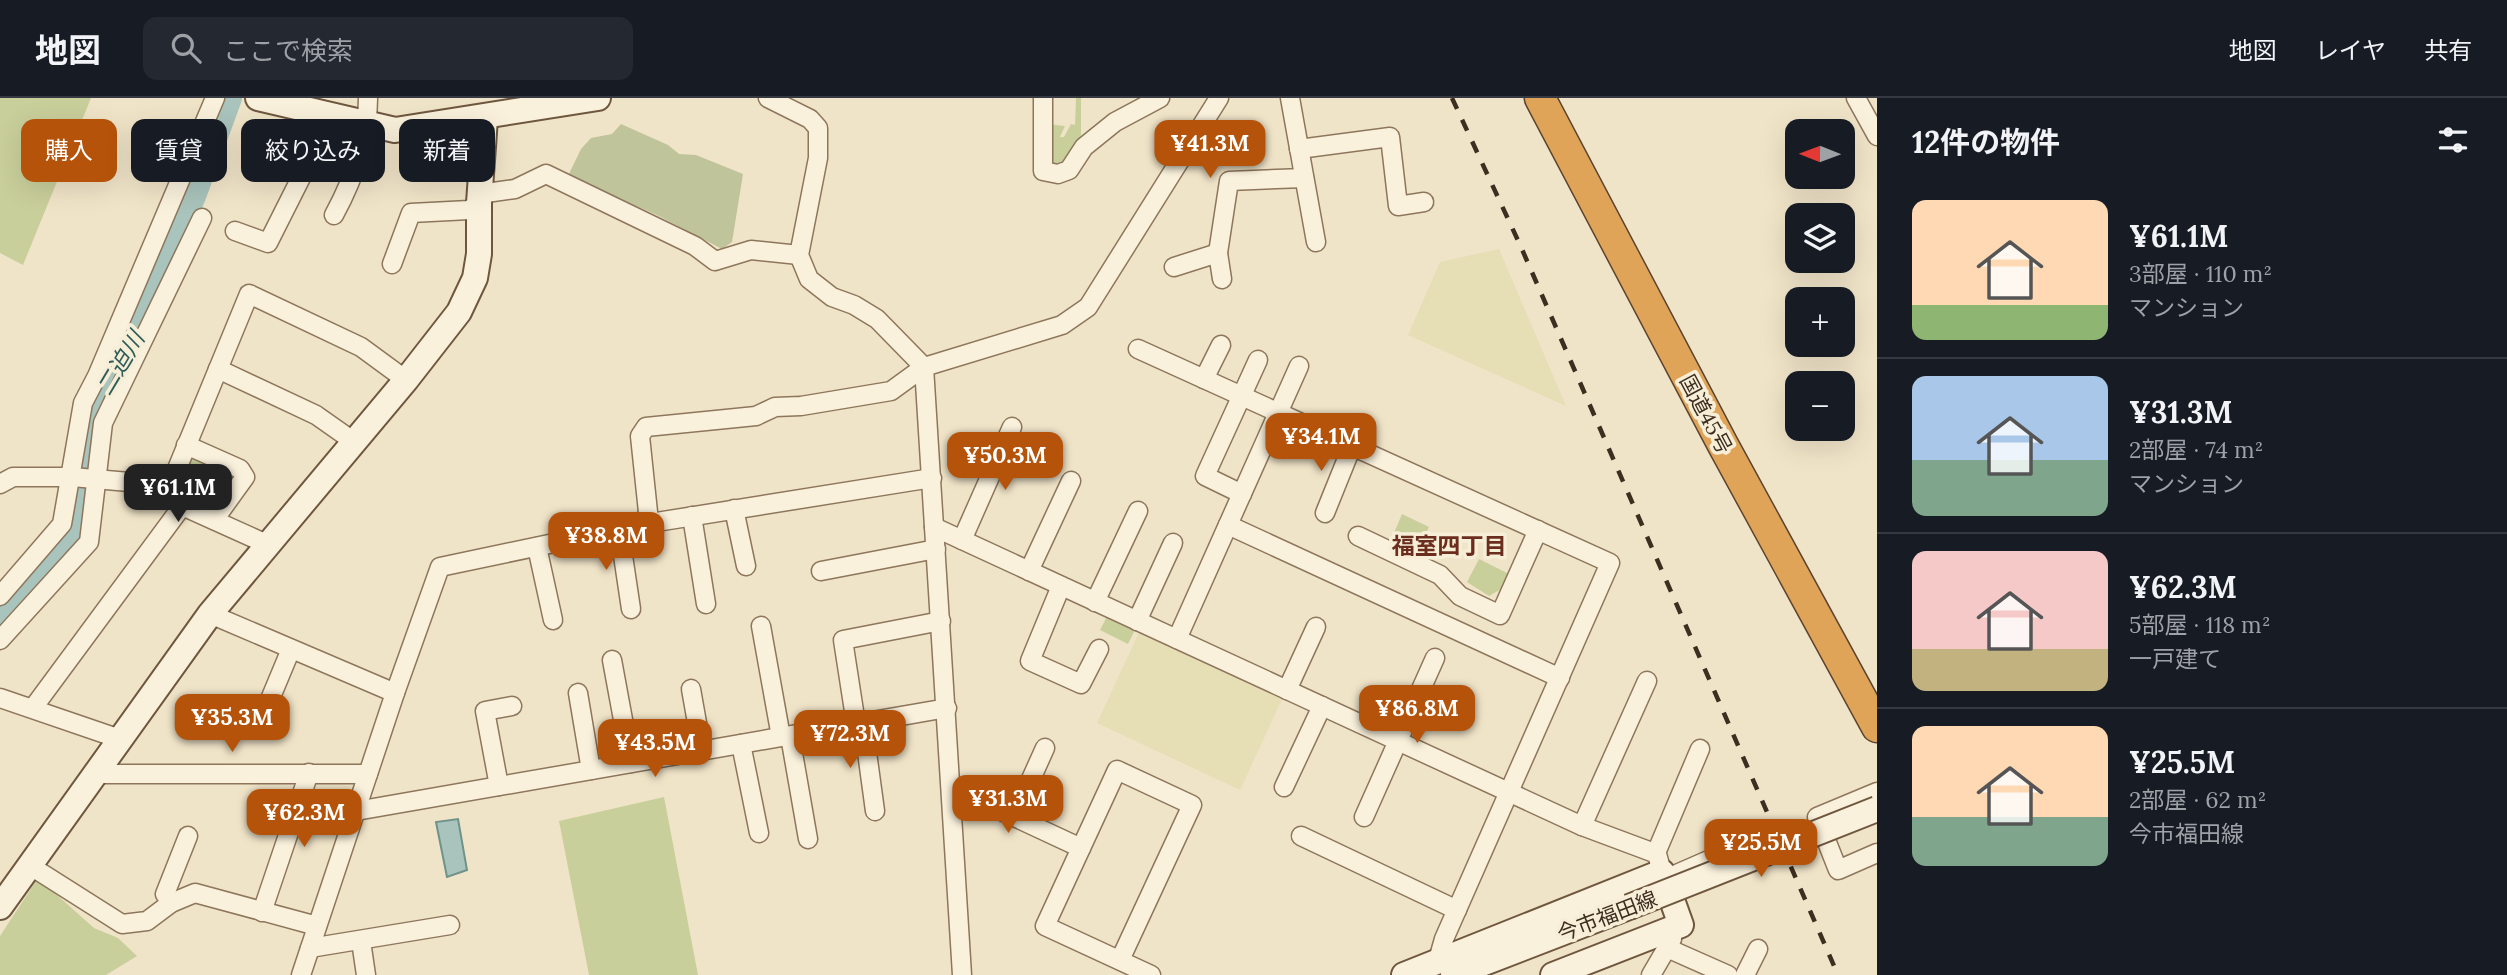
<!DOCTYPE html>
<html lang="ja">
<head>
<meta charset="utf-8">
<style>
  :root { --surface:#171b24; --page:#242831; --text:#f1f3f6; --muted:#9ea1a6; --line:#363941; --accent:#b45309 }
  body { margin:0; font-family:Lora,"Noto Sans JP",serif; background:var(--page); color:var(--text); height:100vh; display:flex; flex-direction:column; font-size:26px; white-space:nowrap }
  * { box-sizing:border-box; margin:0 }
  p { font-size:23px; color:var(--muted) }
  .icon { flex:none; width:38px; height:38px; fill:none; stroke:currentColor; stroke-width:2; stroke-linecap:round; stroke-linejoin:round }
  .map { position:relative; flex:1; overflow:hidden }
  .drawer { display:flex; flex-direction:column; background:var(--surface); width:630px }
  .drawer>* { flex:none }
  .guide { position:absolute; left:21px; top:21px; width:665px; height:63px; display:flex; gap:14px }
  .needle { width:46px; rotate:271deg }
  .controls { position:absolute; left:1785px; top:21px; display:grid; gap:14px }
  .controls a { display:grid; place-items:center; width:70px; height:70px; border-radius:14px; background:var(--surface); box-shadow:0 7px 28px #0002; font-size:35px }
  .price { position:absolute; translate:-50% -60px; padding:0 16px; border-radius:14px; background:var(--accent); color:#fff; font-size:23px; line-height:46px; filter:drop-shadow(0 2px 4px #0008) }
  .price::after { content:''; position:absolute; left:50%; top:42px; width:21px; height:16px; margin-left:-10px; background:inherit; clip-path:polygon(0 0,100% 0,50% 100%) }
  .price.current { background:#222; color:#fff }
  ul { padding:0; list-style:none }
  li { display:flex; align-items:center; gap:21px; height:175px; padding:0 35px }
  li+li { border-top:2px solid var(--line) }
  li span { display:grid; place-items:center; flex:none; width:196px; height:140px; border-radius:14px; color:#555 }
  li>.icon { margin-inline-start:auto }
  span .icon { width:84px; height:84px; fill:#fffc; stroke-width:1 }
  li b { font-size:30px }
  h2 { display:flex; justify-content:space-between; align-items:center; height:84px; padding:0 35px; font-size:30px }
  .pill { padding:0 24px; border-radius:14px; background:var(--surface); box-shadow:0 7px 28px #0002; font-size:24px; line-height:63px }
  .pill.current { background:var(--accent); color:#fff }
  header { display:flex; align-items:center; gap:42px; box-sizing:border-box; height:98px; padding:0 35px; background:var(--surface); border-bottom:2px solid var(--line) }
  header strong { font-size:33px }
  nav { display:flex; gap:38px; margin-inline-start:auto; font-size:24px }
  .search { width:490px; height:63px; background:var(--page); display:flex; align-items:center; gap:18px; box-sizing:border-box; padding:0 24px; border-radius:14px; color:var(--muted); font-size:26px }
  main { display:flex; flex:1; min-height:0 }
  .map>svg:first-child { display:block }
  .farmland { fill:#e6deb5 }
  .green { fill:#c9cf9b }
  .cemetery { fill:#bfc49a }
  .water { fill:#a9c4bc; stroke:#6f938a; stroke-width:2 }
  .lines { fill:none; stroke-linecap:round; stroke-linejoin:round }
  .river { stroke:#a9c4bc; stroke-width:26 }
  .street-casing { stroke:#8d765c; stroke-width:21 }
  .secondary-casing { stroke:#6f573f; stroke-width:28 }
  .highway-casing { stroke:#5b4430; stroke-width:33 }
  .street { stroke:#faf1dc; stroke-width:18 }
  .secondary { stroke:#faf1dc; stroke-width:24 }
  .highway { stroke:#e0a458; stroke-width:30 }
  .rail { stroke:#3d2e20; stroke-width:4.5; stroke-dasharray:12 12; stroke-linecap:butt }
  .secondary-bridge-casing { stroke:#6f573f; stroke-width:28; stroke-linecap:butt }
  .secondary-bridge { stroke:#faf1dc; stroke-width:24 }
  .labels { text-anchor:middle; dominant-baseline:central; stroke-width:7; stroke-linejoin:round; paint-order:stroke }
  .street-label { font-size:21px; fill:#3d2e20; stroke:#f7eed8 }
  .water-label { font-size:23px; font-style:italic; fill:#2f5d5a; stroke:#f7eed8 }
  .neighbourhood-label { font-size:23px; font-weight:bold; fill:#6b2e1e; stroke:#f7eed8 }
</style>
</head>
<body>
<header>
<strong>地図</strong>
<div class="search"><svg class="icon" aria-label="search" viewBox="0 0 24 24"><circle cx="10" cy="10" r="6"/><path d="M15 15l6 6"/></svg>ここで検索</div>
<nav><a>地図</a><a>レイヤ</a><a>共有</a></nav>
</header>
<main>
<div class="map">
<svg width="1877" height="877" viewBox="0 0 1877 877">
  <rect width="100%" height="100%" fill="#f0e4c8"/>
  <!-- farmland -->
  <g class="farmland">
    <path d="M1499,151L1566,308L1408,237L1440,164Z"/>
    <path d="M1142,528L1285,595L1240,692L1097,625Z"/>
  </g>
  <!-- green -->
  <g class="green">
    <path d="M0,0H91L23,167L0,155Z"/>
    <path d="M1076,0H1081V37L1059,71L1048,70L1046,26L1065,28L1060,39H1064L1071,26L1075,27Z"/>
    <path d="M188,352L240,379L214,416L176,399L173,388Z"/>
    <path d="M1402,416L1429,429L1418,454L1391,442Z"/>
    <path d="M1479,461L1509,476L1503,490L1489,498L1467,484Z"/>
    <path d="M1109,514L1137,528L1128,546L1100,532Z"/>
    <path d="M664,699L698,877H589L559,723Z"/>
    <path d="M38,780L94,830L118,840L137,858L106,877H0V838Z"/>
  </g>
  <!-- cemetery -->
  <path class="cemetery" d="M621,26L668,47L679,56L696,57L743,76L732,144L722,151L657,117L568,78L581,51L591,40L612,36Z"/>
  <!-- water -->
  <path class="water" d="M458,721L467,772L447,779L436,724Z"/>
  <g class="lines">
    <!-- river -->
    <path class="river" d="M0,516L62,446L77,424L86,385L97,299L126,263L157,195L164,164L193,98L229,0"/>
    <defs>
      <g id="street">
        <path d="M768,0L810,21L818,30V60L799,157L809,181L832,199L854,207L877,221L924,269L962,877"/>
        <path d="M1043,0V73L1058,76L1069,72L1084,49L1115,24L1160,0"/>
        <path d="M1290,0L1316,144"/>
        <path d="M1856,0L1877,38"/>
        <path d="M1299,51L1390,39L1398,108L1424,104"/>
        <path d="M479,96L515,91L546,76L695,148L715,163L751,152L799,157"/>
        <path d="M334,117C353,82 368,40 368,0"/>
        <path d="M235,133L268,145L331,20"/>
        <path d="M392,166L411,115L469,112L479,105"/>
        <path d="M1174,169L1218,155"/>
        <path d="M1222,181L1218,155L1229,83L1304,80"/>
        <path d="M1138,251L1610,465L1444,841L1438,862"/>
        <path d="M218,271L316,317L353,343"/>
        <path d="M1204,281L1221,247"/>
        <path d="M186,347L240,371L245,379L214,422"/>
        <path d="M0,386L13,379H72L129,384L269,447"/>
        <path d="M1242,396L1205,378L1258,262"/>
        <path d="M165,400L249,196L361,249L406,282"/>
        <path d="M734,411L746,468"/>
        <path d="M1325,415L1352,348"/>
        <path d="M692,418L706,506"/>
        <path d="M644,426L932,380"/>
        <path d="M1228,427L1560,580"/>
        <path d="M934,429L1582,728L1657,756L1662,774"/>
        <path d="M619,431L631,511"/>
        <path d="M1358,438L1440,477L1460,498L1500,517L1538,432"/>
        <path d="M962,442L1012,329"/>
        <path d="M537,449L553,522"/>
        <path d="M821,473L936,451"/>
        <path d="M1029,473L1071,383"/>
        <path d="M1061,488L1030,563L1081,586L1099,551"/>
        <path d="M0,498L62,426L83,305L97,278L215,0"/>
        <path d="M1095,504L1138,413"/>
        <path d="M210,516L395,595"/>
        <path d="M1137,523L1173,445"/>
        <path d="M761,528L781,639"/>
        <path d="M1177,541L1299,268"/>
        <path d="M0,542L89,444L103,325L202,120"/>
        <path d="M612,562L631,665"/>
        <path d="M691,591L702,653"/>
        <path d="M1287,592L1316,529"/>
        <path d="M578,595L591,672"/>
        <path d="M0,600L120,641"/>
        <path d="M33,610L183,407"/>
        <path d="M266,611L291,551"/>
        <path d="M863,625L875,713"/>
        <path d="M856,626L843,542L941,523"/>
        <path d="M790,638L808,741"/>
        <path d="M741,646L759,735"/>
        <path d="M95,676H368"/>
        <path d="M499,688L485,613L512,608"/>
        <path d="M1284,689L1322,608"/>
        <path d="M952,690L1081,750"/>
        <path d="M1877,694L1817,719L1838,772L1877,755"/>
        <path d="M356,713L947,610"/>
        <path d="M1014,719L1045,650"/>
        <path d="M1364,719L1435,560"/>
        <path d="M1582,728L1647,583"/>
        <path d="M1301,738L1457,812"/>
        <path d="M1656,755L1700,651"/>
        <path d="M29,767L122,826L147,823L171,805L195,795L317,828"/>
        <path d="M1665,781L1752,743"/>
        <path d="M171,805L165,796L188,738"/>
        <path d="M262,814L309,675"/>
        <path d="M361,843L366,877"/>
        <path d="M310,850L450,827"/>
        <path d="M1667,850L1728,877"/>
        <path d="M1120,862L1192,707L1117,672L1045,828L1151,877"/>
        <path d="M301,877L395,595L440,469L644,426L648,414L640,338L646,329L756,318L775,309L801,308L891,293L924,269L1062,227L1088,209L1219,0"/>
        <path d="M1651,877L1672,841"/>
        <path d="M1745,877L1758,851"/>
      </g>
      <g id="secondary">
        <path d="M258,0L395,32L598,0"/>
        <path d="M0,809L210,516L406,282L459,214L475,180L479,156V105L485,20"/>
        <path d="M1404,877L1662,774L1681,827L1553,877"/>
        <path d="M1453,877L1629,809"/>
      </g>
      <path id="highway" d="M1540,0L1723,347L1877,629"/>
    </defs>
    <!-- street casing -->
    <use href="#street" class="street-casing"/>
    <!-- secondary casing -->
    <use href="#secondary" class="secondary-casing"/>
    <!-- highway casing -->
    <use href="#highway" class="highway-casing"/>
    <!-- street -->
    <use href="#street" class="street"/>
    <!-- secondary -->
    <use href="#secondary" class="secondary"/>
    <!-- highway -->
    <use href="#highway" class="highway"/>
    <!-- rail -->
    <path class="rail" d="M1452,0L1521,149L1838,877"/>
    <defs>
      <path id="secondary-bridge" d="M1629,809L1877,711"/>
    </defs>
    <!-- secondary-bridge casing -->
    <use href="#secondary-bridge" class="secondary-bridge-casing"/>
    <!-- secondary-bridge -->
    <use href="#secondary-bridge" class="secondary-bridge"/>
  </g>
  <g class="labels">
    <!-- street labels -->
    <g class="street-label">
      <text transform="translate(1706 316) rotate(62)">国道45号</text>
      <text transform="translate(1607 818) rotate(-21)">今市福田線</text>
    </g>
    <!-- water labels -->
    <g class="water-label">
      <text transform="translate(120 265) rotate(-59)">二迫川</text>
    </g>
    <!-- neighbourhood labels -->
    <g class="neighbourhood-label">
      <text x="1449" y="447">福室四丁目</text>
    </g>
  </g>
</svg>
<div class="controls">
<a><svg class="needle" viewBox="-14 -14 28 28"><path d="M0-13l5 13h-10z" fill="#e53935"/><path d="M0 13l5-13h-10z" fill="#9ea1a6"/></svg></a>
<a><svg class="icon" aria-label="layers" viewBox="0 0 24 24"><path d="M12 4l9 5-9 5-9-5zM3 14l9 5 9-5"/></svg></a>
<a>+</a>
<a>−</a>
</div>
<b class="price" style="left:1210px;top:82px">¥41.3M</b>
<b class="price" style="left:1321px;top:375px">¥34.1M</b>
<b class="price" style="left:1005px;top:394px">¥50.3M</b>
<b class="price current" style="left:178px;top:426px">¥61.1M</b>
<b class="price" style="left:606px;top:474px">¥38.8M</b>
<b class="price" style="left:1417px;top:647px">¥86.8M</b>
<b class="price" style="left:232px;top:656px">¥35.3M</b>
<b class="price" style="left:850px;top:672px">¥72.3M</b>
<b class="price" style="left:655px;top:681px">¥43.5M</b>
<b class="price" style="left:1008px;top:737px">¥31.3M</b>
<b class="price" style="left:304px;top:751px">¥62.3M</b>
<b class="price" style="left:1761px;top:781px">¥25.5M</b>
<div class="guide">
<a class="pill current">購入</a>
<a class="pill">賃貸</a>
<a class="pill">絞り込み</a>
<a class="pill">新着</a>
</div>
</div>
<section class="drawer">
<h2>12件の物件<svg class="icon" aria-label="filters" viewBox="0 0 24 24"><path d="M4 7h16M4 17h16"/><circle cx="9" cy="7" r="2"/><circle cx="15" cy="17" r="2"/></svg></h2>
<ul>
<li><span style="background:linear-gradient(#ffd9b3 75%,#8fb573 0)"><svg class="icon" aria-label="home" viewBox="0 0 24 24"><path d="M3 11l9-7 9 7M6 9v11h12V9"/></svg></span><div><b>¥61.1M</b><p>3部屋 · 110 m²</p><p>マンション</p></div></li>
<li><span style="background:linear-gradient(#a9c7e8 60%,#7fa58c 0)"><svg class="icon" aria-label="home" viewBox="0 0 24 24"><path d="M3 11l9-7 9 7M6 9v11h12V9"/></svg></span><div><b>¥31.3M</b><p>2部屋 · 74 m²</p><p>マンション</p></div></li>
<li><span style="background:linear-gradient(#f6c9c9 70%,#c2b280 0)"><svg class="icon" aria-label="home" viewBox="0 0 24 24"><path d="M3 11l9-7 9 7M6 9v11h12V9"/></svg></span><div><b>¥62.3M</b><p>5部屋 · 118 m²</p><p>一戸建て</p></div></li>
<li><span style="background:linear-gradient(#ffd9b3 65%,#7fa58c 0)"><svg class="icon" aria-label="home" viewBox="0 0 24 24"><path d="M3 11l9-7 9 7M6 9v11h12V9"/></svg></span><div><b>¥25.5M</b><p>2部屋 · 62 m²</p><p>今市福田線</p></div></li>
</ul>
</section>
</main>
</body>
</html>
